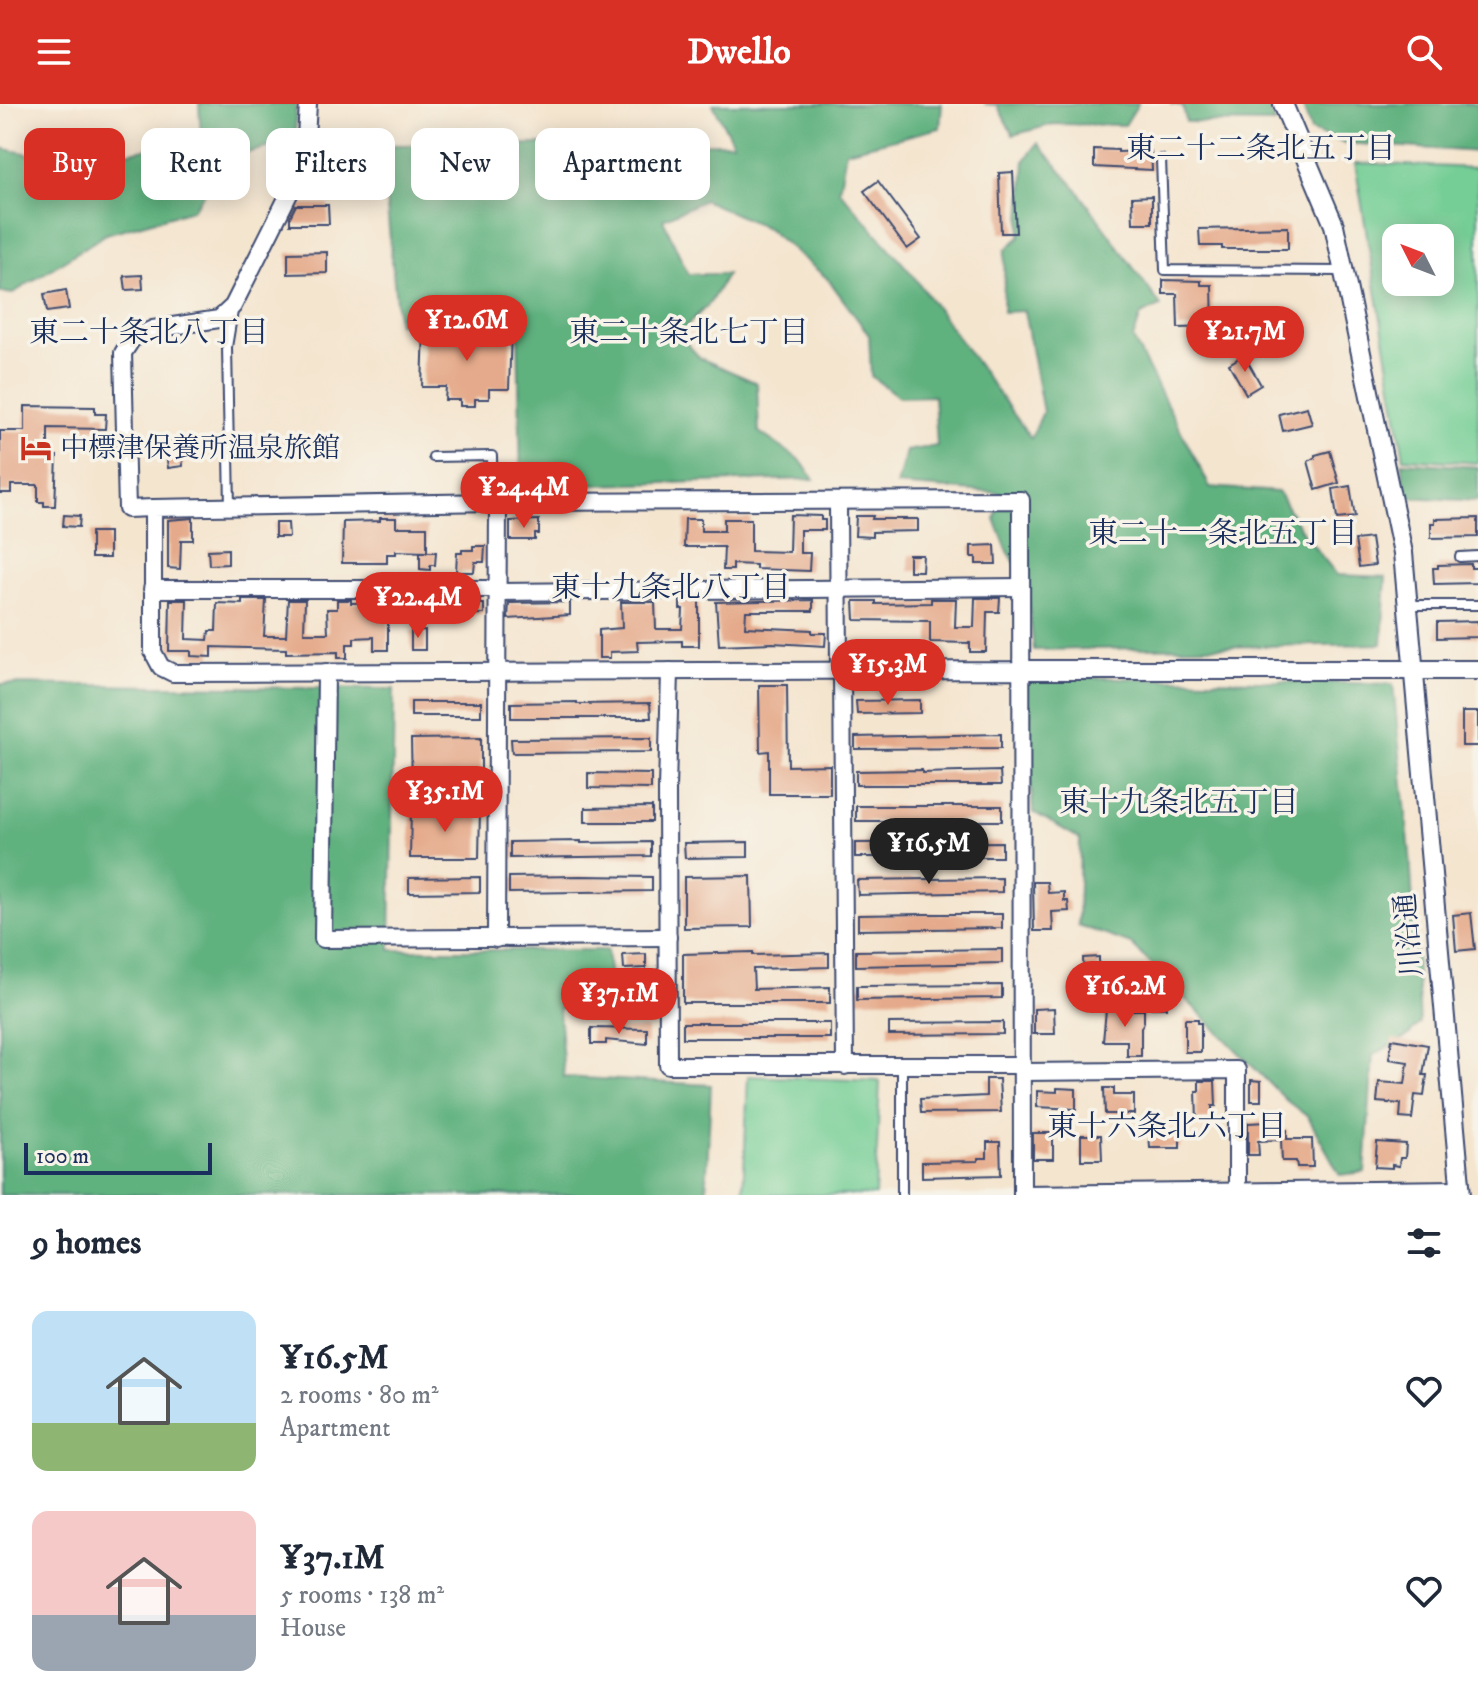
<!DOCTYPE html>
<html lang="en">
<head>
<meta charset="utf-8">
<style>
  :root { --surface:#fff; --page:#f2f2f3; --text:#1f2937; --muted:#747a83; --accent:#d93025 }
  body { margin:0; font-family:"IM FELL DW Pica","Noto Serif JP",serif; background:var(--page); color:var(--text); height:100vh; display:flex; flex-direction:column; font-size:30px; white-space:nowrap }
  * { box-sizing:border-box; margin:0 }
  p { font-size:26px; color:var(--muted) }
  .icon { flex:none; width:44px; height:44px; fill:none; stroke:currentColor; stroke-width:2; stroke-linecap:round; stroke-linejoin:round }
  .map { position:relative; height:1091px; overflow:hidden }
  .panel { display:flex; flex-direction:column; background:var(--surface); flex:1 }
  .panel>* { flex:none }
  .guide { position:absolute; left:24px; top:24px; width:800px; height:72px; display:flex; gap:16px }
  .needle { width:52px; rotate:312deg }
  .controls { position:absolute; left:1382px; top:120px; display:grid; gap:16px }
  .controls a { display:grid; place-items:center; width:72px; height:72px; border-radius:16px; background:var(--surface); box-shadow:0 4px 20px #0003; font-size:40px }
  .scale { position:absolute; left:24px; bottom:20px; width:188px; box-sizing:border-box; padding-left:8px; border:4px solid #1b2f5e; border-top:0; font-size:22px; line-height:28px; white-space:nowrap; color:#1b2f5e; -webkit-text-stroke:6px #f7f3e8; paint-order:stroke }
  .price { position:absolute; translate:-50% -68px; padding:0 18px; border-radius:28px; background:var(--accent); color:#fff; font-size:26px; line-height:52px; filter:drop-shadow(0 2px 4px #0008) }
  .price::after { content:''; position:absolute; left:50%; top:48px; width:24px; height:18px; margin-left:-12px; background:inherit; clip-path:polygon(0 0,100% 0,50% 100%) }
  .price.active { background:#222; color:#fff }
  ul { padding:0; list-style:none }
  li { display:flex; align-items:center; gap:24px; height:200px; padding:0 32px }
  li span { display:grid; place-items:center; flex:none; width:224px; height:160px; border-radius:16px; color:#555 }
  li>.icon { margin-inline-start:auto }
  span .icon { width:96px; height:96px; fill:#fffc; stroke-width:1 }
  li b { font-size:34px }
  h2 { display:flex; justify-content:space-between; align-items:center; height:96px; padding:0 32px; font-size:34px }
  .pill { padding:0 28px; border-radius:16px; background:var(--surface); box-shadow:0 4px 20px #0003; font-size:28px; line-height:72px }
  .pill.active { background:var(--accent); color:#fff }
  header { display:flex; justify-content:space-between; align-items:center; height:104px; padding:0 32px; background:var(--accent); color:#fff; font-size:36px; font-weight:700 }
  .map>svg:first-child { display:block }
  .green { fill:#74ce95; stroke:#487e7a; stroke-width:2; fill-rule:evenodd }
  .forest { fill:#5fb17e; stroke:#3d706e; stroke-width:2 }
  .building { fill:#e5aa8b }
  .lines { fill:none; stroke-linecap:round; stroke-linejoin:round }
  .service-casing { stroke:#3c4a6f; stroke-width:12 }
  .minor-casing { stroke:#3c4a6f; stroke-width:20 }
  .tertiary-casing { stroke:#3c4a6f; stroke-width:22 }
  .service { stroke:#fff; stroke-width:8 }
  .minor { stroke:#fff; stroke-width:16 }
  .tertiary { stroke:#fff; stroke-width:18 }
  .labels { text-anchor:middle; dominant-baseline:central; stroke-width:7; stroke-linejoin:round; paint-order:stroke }
  .poi-label { font-size:28px; fill:#1b2f5e; stroke:#f7f3e8; text-anchor:start }
  .street-label { font-size:28px; fill:#1b2f5e; stroke:#f7f3e8 }
  .neighbourhood-label { font-size:30px; fill:#1b2f5e; stroke:#f7f3e8 }
</style>
</head>
<body>
<header><svg class="icon" aria-label="menu" viewBox="0 0 24 24"><path d="M4 6h16M4 12h16M4 18h16"/></svg>Dwello<svg class="icon" aria-label="search" viewBox="0 0 24 24"><circle cx="10" cy="10" r="6"/><path d="M15 15l6 6"/></svg></header>
<div class="map">
<svg width="1478" height="1091" viewBox="0 0 1478 1091">
  <rect width="100%" height="100%" fill="#f7f3e8"/>
  <filter id="ink" filterUnits="userSpaceOnUse"><feTurbulence type="fractalNoise" baseFrequency=".0125" numOctaves="2"/><feDisplacementMap in="SourceGraphic" scale="16" xChannelSelector="R" yChannelSelector="G"/><feConvolveMatrix kernelMatrix="1 2 1 2 8 2 1 2 1" color-interpolation-filters="sRGB"/></filter>
  <filter id="wash" filterUnits="userSpaceOnUse"><feTurbulence type="fractalNoise" baseFrequency=".006" numOctaves="4" result="noise"/><feDisplacementMap in="SourceGraphic" scale="32" xChannelSelector="R" yChannelSelector="G"/><feGaussianBlur stdDeviation="1.8" result="paint"/><feColorMatrix in="noise" values="0 0 0 0 0 0 0 0 0 0 0 0 0 0 0 0 0 1.4 0 .05"/><feComposite in="paint" operator="in"/></filter>
  <g filter="url(#wash)">
    <rect width="100%" height="100%" fill="#f4e5cf"/>
    <!-- green -->
    <g class="green">
      <path d="M1355,59L1478,64V359L1404,354ZM1440,134V178H1396V134Z"/>
      <path d="M748,972L880,977L875,1091H743Z"/>
    </g>
    <!-- forest -->
    <g class="forest">
      <path d="M199,0H296L295,37L234,52L192,106L106,130L12,190L0,188V44L74,59L201,34Z"/>
      <path d="M713,0H942L940,24L846,47L839,86L912,170L1031,334L1043,308L1024,207L1003,208L1005,146L1020,133L1025,56L1038,39L1076,84L1161,202L1141,211L1133,235L1210,383L1278,388L1303,429L1337,471L1386,473L1382,540L1034,546L1026,476L1007,446L995,415L1001,389L897,381L906,347L937,342L934,292L899,293L871,272L869,231L828,175L767,124L704,96L663,115L688,170H727L710,199L678,230L700,254L757,279L759,328L800,356L814,375L521,383L518,221L398,219L381,41L733,39Z"/>
      <path d="M984,0H1138L1125,21L1054,20L1013,31L997,1Z"/>
      <path d="M1170,0H1267L1275,19L1186,18L1183,2Z"/>
      <path d="M1302,0H1478V48L1344,39L1311,27Z"/>
      <path d="M1402,358L1478,363V397L1406,393Z"/>
      <path d="M1024,572L1393,580L1410,750L1420,919L1408,932L1373,951L1365,1068L1340,1071L1308,1013L1287,997L1131,840L1078,821L1080,735L1033,708Z"/>
      <path d="M0,580L394,585L390,846H607L611,886L654,888L656,909L559,904L564,973L711,981L706,1091H0Z"/>
    </g>
    <g id="blocks">
      <!-- building -->
      <g class="building">
        <path d="M1094,45L1118,46V48L1151,47L1152,66L1094,63Z"/>
        <path d="M367,57V82H330V58Z"/>
        <path d="M1013,68L1016,129H1001L999,69Z"/>
        <path d="M878,77L921,135L907,145L864,87Z"/>
        <path d="M1152,92V119H1133L1132,93Z"/>
        <path d="M296,101H328L329,120H290V113Z"/>
        <path d="M1288,123V145H1222V142H1200L1199,125Z"/>
        <path d="M327,148V169L288,170V149Z"/>
        <path d="M142,171L143,185L126,186L124,172Z"/>
        <path d="M1163,176L1201,177V181H1212L1213,223L1178,224L1177,190H1163Z"/>
        <path d="M66,186L69,205L47,208L44,190Z"/>
        <path d="M424,225L511,226L509,285H489V295H475V302H460V296H445L446,283H422Z"/>
        <path d="M1259,230L1267,246L1249,255L1241,240Z"/>
        <path d="M1244,251L1261,281L1246,290L1229,260Z"/>
        <path d="M25,302L95,303V310H106L105,325L48,324V351L57,352L55,402H44V398H38V381H11V389H0V327H25Z"/>
        <path d="M1307,303L1312,320L1283,327L1279,310Z"/>
        <path d="M181,337L183,362L168,364L165,339Z"/>
        <path d="M1330,347L1339,379L1316,386L1308,357L1315,354V351Z"/>
        <path d="M1350,382L1355,413L1337,415L1333,385Z"/>
        <path d="M64,411L80,412L79,423L63,422Z"/>
        <path d="M790,411L821,412V416H825V426H800V449H810L809,467L756,465V461L733,460V466H723L724,443H684L685,415H701V427H724V415H751V447L789,448Z"/>
        <path d="M856,412H873L872,415H918V427L872,428V433L855,432Z"/>
        <path d="M193,414V436H181L180,465L168,464V416Z"/>
        <path d="M380,414H396V423H427V448L396,447V450H387V459H342L343,418L380,417Z"/>
        <path d="M1478,414V433L1431,434V419H1435V415Z"/>
        <path d="M539,416V430H535V436H510V417Z"/>
        <path d="M275,419H288L289,433H275Z"/>
        <rect x="91" y="428" width="18" height="26"/>
        <path d="M1371,434L1375,461L1359,463L1355,436Z"/>
        <path d="M995,441L996,460H976V453H971V442Z"/>
        <path d="M473,442H485L484,458H475L474,468H456L457,449H462V446H473Z"/>
        <path d="M228,445V460L209,461L208,446Z"/>
        <path d="M420,448H436L435,461H430V466L420,465Z"/>
        <path d="M909,451H923L922,467H909Z"/>
        <path d="M1471,460V464H1478V479L1434,480L1433,464H1438V461Z"/>
        <path d="M975,494H1000L999,508H987L986,548H970V539L930,538V517L855,516L854,497H876V500L931,499V495H956L955,523H974Z"/>
        <path d="M170,496H187L186,535L208,536L209,527H216L217,499L242,500V496H266L264,532H286L288,496H305L304,529H328L327,505H337V496H351V499L394,498V514H388V546H374V533L354,534V540H347V554H338V548L286,549V545L212,543V553L191,552V547H169Z"/>
        <path d="M449,496H480V500H484V510L449,511Z"/>
        <path d="M813,496V507H746L745,523L812,526V529H826L825,542L773,539L719,541L716,498Z"/>
        <path d="M680,497H699V542H682V537L637,538L638,547L610,548V554H599V526L622,524L621,498H655L656,525H682L683,505H680Z"/>
        <path d="M570,498V511L508,515L509,499Z"/>
        <path d="M1478,517V533L1437,534V518Z"/>
        <path d="M425,526V546H411V527Z"/>
        <path d="M759,581H787L788,662L830,661V690H769V647L760,648Z"/>
        <path d="M920,596V609L857,610L856,597Z"/>
        <rect x="411" y="598" width="70" height="14"/>
        <path d="M577,598V600L650,599L651,614H511V599Z"/>
        <rect x="1462" y="608" width="16" height="34"/>
        <path d="M1001,630V644L855,645V633Z"/>
        <path d="M481,634V681L412,682L411,635Z"/>
        <path d="M651,634V648L512,649L511,635Z"/>
        <path d="M922,666V669L1000,667L1001,681H856V667Z"/>
        <path d="M588,669L651,670V685L588,684Z"/>
        <rect x="856" y="702" width="146" height="15"/>
        <path d="M652,703V718H585V704Z"/>
        <path d="M411,705H480L479,754H410Z"/>
        <path d="M581,737V739L651,738V752L510,754V738Z"/>
        <path d="M748,738V753L685,754L684,739Z"/>
        <path d="M1002,738V753H855V739Z"/>
        <path d="M580,772L652,773V787L509,789V773Z"/>
        <path d="M751,772L752,823L684,824V773Z"/>
        <path d="M480,773V788L409,789V774Z"/>
        <path d="M1002,774V788L858,791L857,776Z"/>
        <path d="M1033,778H1047L1048,789L1064,788V797H1068L1069,807L1052,808L1053,827H1034Z"/>
        <path d="M1471,809L1475,845L1456,847L1453,811Z"/>
        <path d="M924,810H1002V824L858,826V811Z"/>
        <path d="M1002,845V859L856,862V847Z"/>
        <path d="M753,848V851L829,849V863L753,865L754,885L830,883V899H683V850Z"/>
        <path d="M646,850V864L624,865L623,851Z"/>
        <path d="M1099,853V878H1084L1083,854Z"/>
        <path d="M1151,880H1167L1166,904H1151Z"/>
        <path d="M1002,881V894L857,896V882Z"/>
        <path d="M1054,904L1055,930H1034V905Z"/>
        <path d="M1106,906H1144V918L1141,924V952H1127V937H1103Z"/>
        <path d="M1185,915H1198V919H1201V948H1185Z"/>
        <path d="M1003,918V930L889,931V919Z"/>
        <rect x="683" y="919" width="147" height="15"/>
        <path d="M591,924L647,925V940L606,936V940H591Z"/>
        <path d="M1392,935L1428,941L1423,971H1427L1424,992L1415,991L1412,1015L1400,1014L1401,1000L1377,998L1379,978L1405,980L1408,958L1389,955Z"/>
        <path d="M986,975H999L1001,1008L921,1009L920,995L986,992Z"/>
        <path d="M1251,976L1261,977V997H1251Z"/>
        <path d="M1199,977H1215L1216,1002H1212V1015L1197,1016L1196,987H1199Z"/>
        <path d="M1057,984L1076,985V1005L1037,1003V987L1057,988Z"/>
        <path d="M1104,984H1114V991H1134V1010H1105Z"/>
        <path d="M1268,1018L1269,1026H1287V1035H1312L1313,1063H1297L1296,1057H1282L1281,1036L1258,1037L1259,1051H1248V1019Z"/>
        <path d="M1149,1028H1180V1044H1150Z"/>
        <rect x="1033" y="1029" width="20" height="26"/>
        <path d="M1081,1031H1101L1102,1056H1081Z"/>
        <path d="M987,1038H1000L1001,1071L922,1073V1058L978,1057V1054H987Z"/>
        <path d="M1377,1038L1406,1040L1405,1054H1400L1399,1062L1392,1061V1064L1375,1063Z"/>
      </g>
    </g>
  </g>
  <g filter="url(#ink)">
    <use href="#blocks" fill-opacity="0" stroke="#3c4a6f" stroke-width="2"/>
    <g class="lines">
      <defs>
        <g id="service">
          <path d="M1161,55L1165,166L1345,167"/>
          <path d="M433,353L492,352L493,398"/>
          <path d="M230,403L227,243L233,207"/>
          <path d="M1460,453L1478,452"/>
          <path d="M1408,501H1478"/>
          <path d="M902,1091V966"/>
        </g>
        <g id="minor">
          <path d="M838,398L839,566"/>
          <path d="M153,404L127,405L123,249L132,235L153,225L219,215L233,202L300,68L306,34L308,0"/>
          <path d="M152,485H498"/>
          <path d="M498,488L1021,483"/>
          <path d="M842,566L845,962"/>
          <path d="M1020,566L173,569L161,563L153,548V404L493,398L1021,396L1022,1091"/>
          <path d="M670,567L667,686L668,961H1022"/>
          <path d="M326,568L323,835L668,833"/>
          <path d="M496,835L498,398"/>
          <path d="M1022,968L1237,966V1091"/>
          <path d="M1022,1090L1460,1085"/>
        </g>
        <g id="tertiary">
          <path d="M1283,0L1334,121L1403,449L1461,1091"/>
          <path d="M1020,566H1478"/>
        </g>
      </defs>
      <!-- service casing -->
      <use href="#service" class="service-casing"/>
      <!-- minor casing -->
      <use href="#minor" class="minor-casing"/>
      <!-- tertiary casing -->
      <use href="#tertiary" class="tertiary-casing"/>
      <!-- service -->
      <use href="#service" class="service"/>
      <!-- minor -->
      <use href="#minor" class="minor"/>
      <!-- tertiary -->
      <use href="#tertiary" class="tertiary"/>
    </g>
  </g>
  <!-- icons -->
  <defs>
    <symbol id="hotel-bare" viewBox="-9 -9 18 18"><path d="M-6-4.5h1.5V1H6V5H4.5V3h-9V5H-6ZM-4 0a1.8 1.8 0 1 1 3.6 0ZM.5 0V-2.5h3Q6-2.5 6 0Z" fill="#c8321e" stroke="#f7f3e8" stroke-width="2.5" paint-order="stroke"/></symbol>
  </defs>
  <g fill-rule="evenodd">
    <use href="#hotel-bare" x="14" y="322" width="44" height="44"/>
  </g>
  <g class="labels">
    <!-- poi labels -->
    <g class="poi-label">
      <text x="60" y="344">中標津保養所温泉旅館</text>
    </g>
    <!-- street labels -->
    <g class="street-label">
      <text transform="translate(1409 831) rotate(-95)">川沿通</text>
    </g>
    <!-- neighbourhood labels -->
    <g class="neighbourhood-label">
      <text x="1261" y="45">東二十二条北五丁目</text>
      <text x="149" y="229">東二十条北八丁目</text>
      <text x="689" y="229">東二十条北七丁目</text>
      <text x="1223" y="430">東二十一条北五丁目</text>
      <text x="671" y="484">東十九条北八丁目</text>
      <text x="1179" y="699">東十九条北五丁目</text>
      <text x="1167" y="1023">東十六条北六丁目</text>
    </g>
  </g>
</svg>
<div class="controls">
<a><svg class="needle" viewBox="-14 -14 28 28"><path d="M0-13l5 13h-10z" fill="#e53935"/><path d="M0 13l5-13h-10z" fill="#747a83"/></svg></a>
</div>
<div class="scale">100 m</div>
<b class="price" style="left:467px;top:259px">¥12.6M</b>
<b class="price" style="left:1245px;top:270px">¥21.7M</b>
<b class="price" style="left:524px;top:426px">¥24.4M</b>
<b class="price" style="left:418px;top:536px">¥22.4M</b>
<b class="price" style="left:888px;top:603px">¥15.3M</b>
<b class="price" style="left:445px;top:730px">¥35.1M</b>
<b class="price active" style="left:929px;top:782px">¥16.5M</b>
<b class="price" style="left:1125px;top:925px">¥16.2M</b>
<b class="price" style="left:619px;top:932px">¥37.1M</b>
<div class="guide">
<a class="pill active">Buy</a>
<a class="pill">Rent</a>
<a class="pill">Filters</a>
<a class="pill">New</a>
<a class="pill">Apartment</a>
</div>
</div>
<section class="panel">
<h2>9 homes<svg class="icon" aria-label="filters" viewBox="0 0 24 24"><path d="M4 7h16M4 17h16"/><circle cx="9" cy="7" r="2"/><circle cx="15" cy="17" r="2"/></svg></h2>
<ul>
<li><span style="background:linear-gradient(#bfe0f5 70%,#8fb573 0)"><svg class="icon" aria-label="home" viewBox="0 0 24 24"><path d="M3 11l9-7 9 7M6 9v11h12V9"/></svg></span><div><b>¥16.5M</b><p>2 rooms · 80 m²</p><p>Apartment</p></div><svg class="icon" aria-label="heart" viewBox="0 0 24 24"><path d="M12 20l-8-8c-3-5 5-10 8-4 3-6 11-1 8 4z"/></svg></li>
<li><span style="background:linear-gradient(#f6c9c9 65%,#9aa5b1 0)"><svg class="icon" aria-label="home" viewBox="0 0 24 24"><path d="M3 11l9-7 9 7M6 9v11h12V9"/></svg></span><div><b>¥37.1M</b><p>5 rooms · 138 m²</p><p>House</p></div><svg class="icon" aria-label="heart" viewBox="0 0 24 24"><path d="M12 20l-8-8c-3-5 5-10 8-4 3-6 11-1 8 4z"/></svg></li>
</ul>
</section>
</body>
</html>
